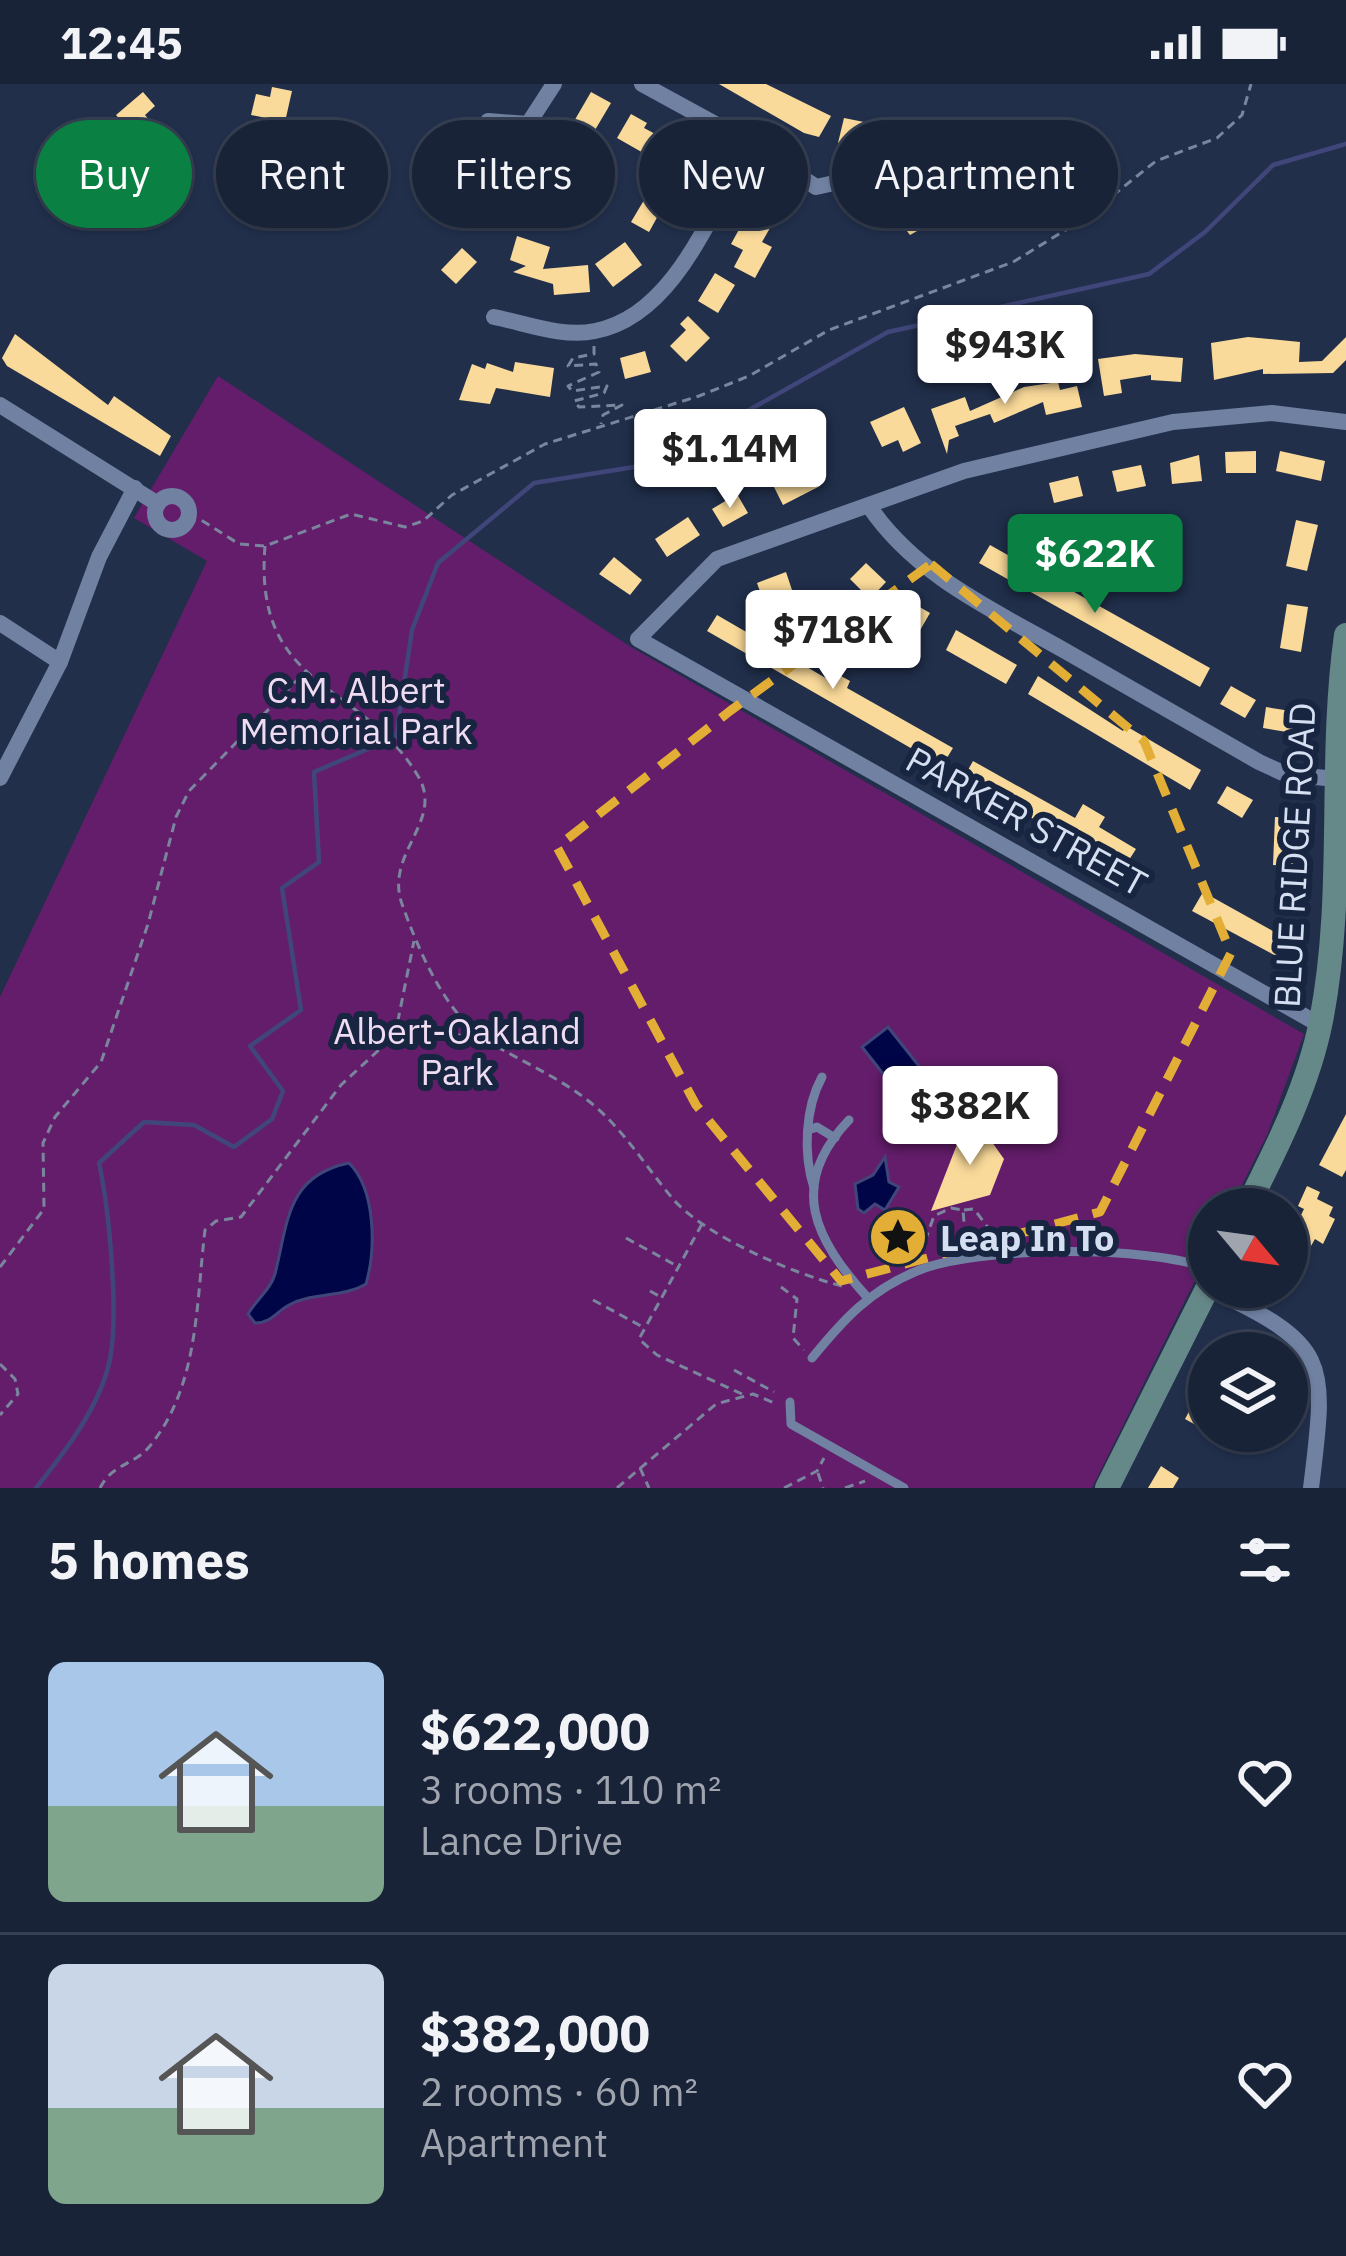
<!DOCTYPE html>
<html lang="en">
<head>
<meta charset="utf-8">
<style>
  :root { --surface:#192338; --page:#222b40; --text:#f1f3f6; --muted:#9fa4ae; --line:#374053; --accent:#0b8043 }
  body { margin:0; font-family:"IBM Plex Sans",sans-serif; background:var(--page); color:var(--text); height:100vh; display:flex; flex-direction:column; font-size:45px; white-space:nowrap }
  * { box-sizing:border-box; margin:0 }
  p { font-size:39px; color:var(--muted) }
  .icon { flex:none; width:66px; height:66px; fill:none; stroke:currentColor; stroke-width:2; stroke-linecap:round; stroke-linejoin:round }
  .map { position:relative; height:1404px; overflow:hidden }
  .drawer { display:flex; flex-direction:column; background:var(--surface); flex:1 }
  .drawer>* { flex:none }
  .top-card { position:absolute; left:36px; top:36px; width:1275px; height:108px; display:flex; gap:24px }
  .needle { width:78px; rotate:119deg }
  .buttons { position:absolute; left:1188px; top:1104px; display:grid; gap:24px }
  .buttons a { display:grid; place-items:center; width:120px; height:120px; border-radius:50%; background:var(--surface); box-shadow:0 3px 9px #0004,0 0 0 3px var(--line); font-size:60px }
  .price { position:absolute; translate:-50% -102px; padding:0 27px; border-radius:12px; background:#fff; color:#222; font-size:39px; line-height:78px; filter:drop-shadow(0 3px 6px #0008) }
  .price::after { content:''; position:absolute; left:50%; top:72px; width:36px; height:27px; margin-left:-18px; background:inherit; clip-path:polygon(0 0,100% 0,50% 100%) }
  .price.active { background:var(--accent); color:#fff }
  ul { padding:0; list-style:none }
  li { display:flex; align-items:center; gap:36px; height:300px; padding:0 48px }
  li+li { border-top:3px solid var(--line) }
  li span { display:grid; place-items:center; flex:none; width:336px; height:240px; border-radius:18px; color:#555 }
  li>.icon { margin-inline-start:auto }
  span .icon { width:144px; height:144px; fill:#fffc; stroke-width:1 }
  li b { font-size:51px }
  h2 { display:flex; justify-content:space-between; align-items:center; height:144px; padding:0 48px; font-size:51px }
  .chip { padding:0 42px; border-radius:54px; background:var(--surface); box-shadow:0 3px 9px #0004,0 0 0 3px var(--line); font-size:42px; line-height:108px }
  .chip.active { background:var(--accent); color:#fff }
  .status { display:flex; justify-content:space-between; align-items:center; height:84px; padding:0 60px; background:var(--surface); direction:ltr }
  .status svg { height:33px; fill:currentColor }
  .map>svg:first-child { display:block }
  .green { fill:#641d6b }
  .water { fill:#000547; stroke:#40467a; stroke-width:3 }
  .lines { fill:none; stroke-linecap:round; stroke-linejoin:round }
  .stream { stroke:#40467a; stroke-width:4.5 }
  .building { fill:#fada9a }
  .path { stroke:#7a869d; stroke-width:3; stroke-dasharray:9 6; stroke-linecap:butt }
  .lane { stroke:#7081a2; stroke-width:9 }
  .street { stroke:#7081a2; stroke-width:16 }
  .secondary { stroke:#658888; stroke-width:24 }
  .marked { fill:none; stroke:#e3ae35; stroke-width:9; stroke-dasharray:24 15; stroke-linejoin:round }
  .labels { text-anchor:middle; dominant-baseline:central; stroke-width:12; stroke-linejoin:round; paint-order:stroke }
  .park-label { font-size:36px; fill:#f0dcf2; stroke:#172540 }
  .street-label { font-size:36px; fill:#d5dff1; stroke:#172540 }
  .poi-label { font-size:36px; font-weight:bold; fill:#d5dff1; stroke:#172540; text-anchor:start }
</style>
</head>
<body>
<div class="status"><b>12:45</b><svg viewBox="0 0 49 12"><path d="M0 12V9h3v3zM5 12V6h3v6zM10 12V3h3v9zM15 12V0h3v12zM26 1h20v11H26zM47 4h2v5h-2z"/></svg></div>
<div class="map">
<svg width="1346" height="1404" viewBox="0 0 1346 1404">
  <rect width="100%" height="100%" fill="#212f4b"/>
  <!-- green -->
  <path class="green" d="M218,292L631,563L1304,950L1267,1051L1230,1125H1209V1168L1092,1404H0V913L207,477L134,434Z"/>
  <!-- water -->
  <g class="water">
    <path d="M888,943L958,1031L933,1050L909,1054L891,1031L899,1010L862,963Z"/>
    <path d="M885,1073L889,1098L899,1103L885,1126L875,1120L864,1129L858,1125L855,1100L873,1091Z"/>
    <path d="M349,1079C376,1106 376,1165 366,1200C342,1214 313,1208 289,1221C276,1228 271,1239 255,1239L248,1230C256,1216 271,1205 275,1190C288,1139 286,1092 349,1079Z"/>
  </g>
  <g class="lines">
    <!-- stream -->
    <path class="stream" d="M36,1404C65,1368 101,1321 110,1275C119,1229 109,1124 99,1079L144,1038L194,1041L234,1063L272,1035L283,1007L250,962L301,926L282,804L319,778L314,688L396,653L412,546L438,479L534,399L653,380L888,248L1149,190L1205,148L1273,81L1346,60"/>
  </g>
  <!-- building -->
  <g class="building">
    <path d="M719,0H766L831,32L819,53L804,49Z"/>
    <path d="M272,3L292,7L285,38L251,31L256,10L270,13Z"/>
    <path d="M143,8L155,22L145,31L153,41L137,55L116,31Z"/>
    <path d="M591,8L611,19L592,51L573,39Z"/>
    <path d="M631,30L647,39L644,44L701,74L689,95L617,54Z"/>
    <path d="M844,34L879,41L873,66L838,59Z"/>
    <path d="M556,58L570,80L555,89L560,97L550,103L545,96L538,100L524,79Z"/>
    <path d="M450,60L466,74L449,95L433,82Z"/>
    <path d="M476,79L512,84L508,110L473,105Z"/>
    <path d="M763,102L786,116L762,158L772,163L755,194L734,183L743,166L731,160Z"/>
    <path d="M923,110L942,133L910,151L896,133Z"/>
    <path d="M647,111L664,121L649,148L631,138Z"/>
    <path d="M517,152L550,163L543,185L588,181L590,208L554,211L553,200L513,188L526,182L510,176Z"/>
    <path d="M625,158L642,181L613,203L595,180Z"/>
    <path d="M462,164L477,178L456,200L441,186Z"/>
    <path d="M715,189L735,201L718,229L698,217Z"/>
    <path d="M688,232L710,254L686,278L670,262L686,246L680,240Z"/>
    <path d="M15,250L108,321L114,312L171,352L160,372L7,282L2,274Z"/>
    <path d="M1248,253L1300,258L1299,278L1322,277L1346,253V276L1333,289L1263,290V285L1214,296L1211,259Z"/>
    <path d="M645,267L651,288L625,295L620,274Z"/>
    <path d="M1135,270L1183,274L1181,298L1151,296V291L1120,296L1122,309L1104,312L1098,275Z"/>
    <path d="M515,278L554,284L550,313L496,304L490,320L459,316L472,280L485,285L487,279L513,288Z"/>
    <path d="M1058,298L1060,306L1077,302L1082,323L1046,331L1043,318L994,339L990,330L955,342L959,352L949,356L947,370L931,325L965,313L970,327L1024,303Z"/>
    <path d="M904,323L921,359L903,368L898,356L882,363L870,338Z"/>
    <path d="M1256,367V389H1226L1225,368Z"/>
    <path d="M1280,367L1325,377L1321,397L1276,387Z"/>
    <path d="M1199,371L1202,397L1172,400L1170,379Z"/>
    <path d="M1141,381L1146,402L1117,408L1112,387Z"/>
    <path d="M809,382L820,402L783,421L773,401Z"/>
    <path d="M1078,392L1083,412L1054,419L1049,399Z"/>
    <path d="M737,410L748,429L723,443L712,425Z"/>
    <path d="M688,433L700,451L667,473L655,455Z"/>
    <path d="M1296,436L1318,441L1307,487L1286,482Z"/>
    <path d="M990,461L1210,584L1200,603L979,479Z"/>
    <path d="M614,473L642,496L630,511L599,490Z"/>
    <path d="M866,479L886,498L870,515L850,495Z"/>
    <path d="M786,488L793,509L764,519L757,499Z"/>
    <path d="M904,514L930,529L919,548L893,533Z"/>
    <path d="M1287,520L1308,523L1301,568L1280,564Z"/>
    <path d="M717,531L836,600L841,592L850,597L847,604L953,664L942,682L707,547Z"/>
    <path d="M956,546L1017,581L1006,600L946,566Z"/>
    <path d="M1038,592L1123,647L1126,642L1201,686L1190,706L1028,610Z"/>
    <path d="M1231,602L1256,616L1245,634L1220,620Z"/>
    <path d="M1266,623L1297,628L1293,649L1263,644Z"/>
    <path d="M973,677L1075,734L1083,720L1105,733L1099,743L1136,765L1129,776L1115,768L1111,774L1076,753L1074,758L963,695Z"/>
    <path d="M1227,702L1253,716L1242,734L1217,719Z"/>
    <path d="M1275,733L1295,734L1293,782L1273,781Z"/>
    <path d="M1203,808L1289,856L1278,873L1192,827Z"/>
    <path d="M970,1027L1004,1075L990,1111L931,1127Z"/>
    <path d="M1346,1030V1086L1342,1093L1319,1081Z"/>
    <path d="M1307,1102L1320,1108L1317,1115L1333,1123L1329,1132L1335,1135L1323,1160L1315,1155L1287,1203V1166L1298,1147L1294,1145L1304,1125L1298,1122Z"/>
    <path d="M1231,1253L1260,1269H1222Z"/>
    <path d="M1199,1309L1209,1314L1203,1345L1185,1335Z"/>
    <path d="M1161,1382L1179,1394L1173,1404H1148Z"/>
  </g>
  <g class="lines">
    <!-- path -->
    <g class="path">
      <path d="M594,262V270L573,274L568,282L596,280L599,288L568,302L572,307L607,302L604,309L574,317L579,323L622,321L603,331L601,340"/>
      <path d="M187,436H201L239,460L265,462L351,430L405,443L423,437L452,411L545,360L699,312L749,292L829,246L1013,178L1082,136L1156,77L1217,54L1242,31L1251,0"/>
      <path d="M265,462C253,607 361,596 418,692C445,737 384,769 402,820C418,865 446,932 488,957C525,980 564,995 597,1024C627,1051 647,1084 673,1115C705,1152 794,1190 842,1202"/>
      <path d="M397,951L446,949L483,955"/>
      <path d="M964,1126L974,1125L1001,1161"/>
      <path d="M702,1140L639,1255L657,1271L742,1310"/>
      <path d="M626,1154L677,1182"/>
      <path d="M920,1171L934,1132L951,1124L963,1126L966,1162"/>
      <path d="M0,1183L44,1125L43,1059L55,1033L101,978L148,840L176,733L189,707L307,586"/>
      <path d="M781,1203L797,1215L793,1254L804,1266"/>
      <path d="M650,1207L659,1212"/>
      <path d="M593,1216L641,1242"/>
      <path d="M0,1280L15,1295L18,1310L0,1331"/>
      <path d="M734,1286L774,1308"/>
      <path d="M640,1384L649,1404"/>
      <path d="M818,1389L823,1404"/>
      <path d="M100,1404C112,1380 134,1381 149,1363C199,1303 196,1220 205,1146L216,1137L241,1133L341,1001L395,951L414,857"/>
      <path d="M617,1404L716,1320L753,1310L777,1320"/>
      <path d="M784,1404L817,1387L824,1374"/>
      <path d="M845,1404L865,1397"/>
    </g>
    <!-- lane -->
    <g class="lane">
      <path d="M849,1036C786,1102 816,1156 867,1213"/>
      <path d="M808,1046L817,1043L835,1054"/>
      <path d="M814,1104C803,1070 805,1024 822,993"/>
      <path d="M812,1274C843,1236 870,1206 917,1187C975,1162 1151,1161 1209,1185"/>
      <path d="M790,1318L791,1340L904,1404"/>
    </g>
    <!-- street -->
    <g class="street">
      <path d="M642,0L750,59L816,103L866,92L930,61"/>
      <path d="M488,37L528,40L554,0"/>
      <path d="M494,233C525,239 563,254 595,247C676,232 713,123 750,59"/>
      <path d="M0,321L158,420"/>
      <circle cx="172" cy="429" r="17"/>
      <path d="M869,422C916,492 995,527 1067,568C1131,605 1195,642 1259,678L1285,690L1336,695"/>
      <path d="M0,539L60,578"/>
      <path d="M0,694L60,578L99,473L135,404"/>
      <path d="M1320,941L638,555L717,475L964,387L1173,338L1272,329L1346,338"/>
      <path d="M1208,1204C1330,1261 1327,1275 1311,1404"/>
    </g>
    <!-- secondary -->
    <g class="secondary">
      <path d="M1246,1125C1276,1065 1308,1003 1321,937C1346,810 1328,679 1346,551"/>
      <path d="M1107,1404L1209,1201"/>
    </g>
  </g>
  <!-- marked area -->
  <path class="marked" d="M931,480L1144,657L1231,869L1100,1128L841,1197L696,1021L557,763L730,627Z"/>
  <!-- icons -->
  <defs>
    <symbol id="sight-disc" viewBox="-11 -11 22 22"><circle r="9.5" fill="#e3ae35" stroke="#172540"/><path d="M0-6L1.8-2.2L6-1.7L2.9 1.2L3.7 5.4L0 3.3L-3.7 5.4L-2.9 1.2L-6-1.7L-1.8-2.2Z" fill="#111"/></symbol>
  </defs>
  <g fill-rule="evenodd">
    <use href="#sight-disc" x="865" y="1120" width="66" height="66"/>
  </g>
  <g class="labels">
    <!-- park labels -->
    <g class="park-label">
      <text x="356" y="605">C.M. Albert<tspan x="356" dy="41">Memorial Park</tspan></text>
      <text x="457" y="946">Albert-Oakland<tspan x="457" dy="41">Park</tspan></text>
    </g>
    <!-- street labels -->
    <g class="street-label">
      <text transform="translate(1027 737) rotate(29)">PARKER STREET</text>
      <text transform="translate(1294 771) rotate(-87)">BLUE RIDGE ROAD</text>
    </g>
    <!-- poi labels -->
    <g class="poi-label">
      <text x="940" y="1153">Leap In To</text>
    </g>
  </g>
</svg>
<div class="buttons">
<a><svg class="needle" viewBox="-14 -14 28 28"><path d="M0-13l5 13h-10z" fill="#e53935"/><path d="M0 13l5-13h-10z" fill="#9fa4ae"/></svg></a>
<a><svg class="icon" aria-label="layers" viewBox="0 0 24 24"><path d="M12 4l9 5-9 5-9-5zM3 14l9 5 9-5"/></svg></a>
</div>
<b class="price" style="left:1005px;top:323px">$943K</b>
<b class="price" style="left:730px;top:427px">$1.14M</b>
<b class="price active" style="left:1095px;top:532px">$622K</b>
<b class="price" style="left:833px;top:608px">$718K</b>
<b class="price" style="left:970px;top:1084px">$382K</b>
<div class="top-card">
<a class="chip active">Buy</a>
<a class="chip">Rent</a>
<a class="chip">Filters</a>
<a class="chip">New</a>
<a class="chip">Apartment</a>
</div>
</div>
<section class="drawer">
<h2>5 homes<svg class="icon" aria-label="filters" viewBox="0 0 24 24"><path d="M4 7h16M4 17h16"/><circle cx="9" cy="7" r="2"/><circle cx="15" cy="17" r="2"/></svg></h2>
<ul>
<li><span style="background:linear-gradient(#a9c7e8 60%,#7fa58c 0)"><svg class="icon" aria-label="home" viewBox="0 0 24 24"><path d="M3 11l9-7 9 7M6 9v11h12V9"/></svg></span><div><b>$622,000</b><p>3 rooms · 110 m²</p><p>Lance Drive</p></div><svg class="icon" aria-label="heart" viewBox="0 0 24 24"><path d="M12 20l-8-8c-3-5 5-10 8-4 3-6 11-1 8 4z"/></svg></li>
<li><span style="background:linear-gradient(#c9d6e8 60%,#7fa58c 0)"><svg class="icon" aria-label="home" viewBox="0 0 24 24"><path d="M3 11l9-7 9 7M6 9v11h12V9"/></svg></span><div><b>$382,000</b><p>2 rooms · 60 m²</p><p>Apartment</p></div><svg class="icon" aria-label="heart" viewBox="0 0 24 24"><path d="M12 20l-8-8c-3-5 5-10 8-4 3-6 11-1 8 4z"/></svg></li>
</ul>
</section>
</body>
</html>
